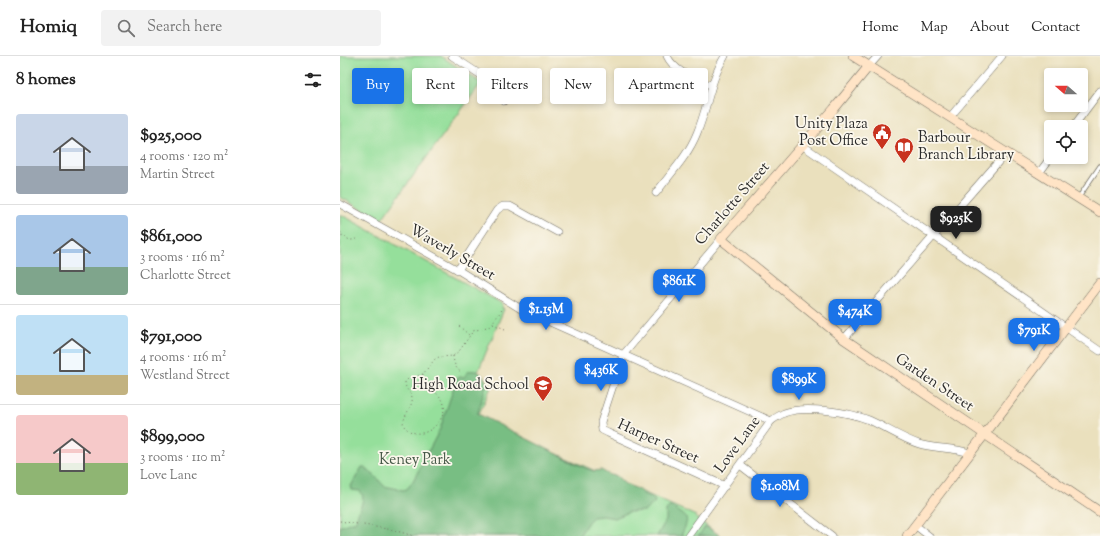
<!DOCTYPE html>
<html lang="en">
<head>
<meta charset="utf-8">
<style>
  :root { --surface:#fff; --page:#f2f2f2; --text:#222; --muted:#767676; --line:#e0e0e0; --accent:#1a73e8 }
  body { margin:0; font-family:"Sorts Mill Goudy",serif; background:var(--page); color:var(--text); height:100vh; display:flex; flex-direction:column; font-size:15px; white-space:nowrap }
  * { box-sizing:border-box; margin:0 }
  p { font-size:13px; color:var(--muted) }
  .icon { flex:none; width:22px; height:22px; fill:none; stroke:currentColor; stroke-width:2; stroke-linecap:round; stroke-linejoin:round }
  .map { position:relative; flex:1; overflow:hidden }
  .sheet { display:flex; flex-direction:column; background:var(--surface); width:340px }
  .sheet>* { flex:none }
  .hud { position:absolute; left:12px; top:12px; width:380px; height:36px; display:flex; gap:8px }
  .needle { width:26px; rotate:290deg }
  .controls { position:absolute; left:704px; top:12px; display:grid; gap:8px }
  .controls a { display:grid; place-items:center; width:44px; height:44px; border-radius:4px; background:var(--surface); box-shadow:0 2px 6px #0003; font-size:20px }
  .price { position:absolute; translate:-50% -34px; padding:0 9px; border-radius:8px; background:var(--accent); color:#fff; font-size:13px; line-height:26px; filter:drop-shadow(0 1px 2px #0008) }
  .price::after { content:''; position:absolute; left:50%; top:24px; width:12px; height:9px; margin-left:-6px; background:inherit; clip-path:polygon(0 0,100% 0,50% 100%) }
  .price.selected { background:#222; color:#fff }
  ul { padding:0; list-style:none }
  li { display:flex; align-items:center; gap:12px; height:100px; padding:0 16px }
  li+li { border-top:1px solid var(--line) }
  li span { display:grid; place-items:center; flex:none; width:112px; height:80px; border-radius:4px; color:#555 }
  li>.icon { margin-inline-start:auto }
  span .icon { width:48px; height:48px; fill:#fffc; stroke-width:1 }
  li b { font-size:17px }
  h2 { display:flex; justify-content:space-between; align-items:center; height:48px; padding:0 16px; font-size:17px }
  .tag { padding:0 14px; border-radius:4px; background:var(--surface); box-shadow:0 2px 6px #0003; font-size:14px; line-height:36px }
  .tag.selected { background:var(--accent); color:#fff }
  header { display:flex; align-items:center; gap:24px; box-sizing:border-box; height:56px; padding:0 20px; background:var(--surface); border-bottom:1px solid var(--line) }
  header strong { font-size:19px }
  nav { display:flex; gap:22px; margin-inline-start:auto; font-size:14px }
  .search { width:280px; height:36px; background:var(--page); display:flex; align-items:center; gap:10px; box-sizing:border-box; padding:0 14px; border-radius:4px; color:var(--muted); font-size:15px }
  main { display:flex; flex:1; min-height:0 }
  .map>svg:first-child { display:block }
  .green { fill:#95df9b; stroke:#608563 }
  .forest { fill:#78be83; stroke:#527457 }
  .lines { fill:none; stroke-linecap:round; stroke-linejoin:round }
  .lane-casing { stroke:#6e6a5e; stroke-width:5 }
  .street-casing { stroke:#6e6a5e; stroke-width:8 }
  .secondary-casing { stroke:#6e6a5e; stroke-width:10 }
  .path { stroke:#6e6a5e; stroke-width:1; stroke-dasharray:1 3; stroke-linecap:butt }
  .lane { stroke:#fff; stroke-width:3.5 }
  .street { stroke:#fff; stroke-width:7 }
  .secondary { stroke:#ffe4c6; stroke-width:9 }
  .labels { text-anchor:middle; dominant-baseline:central; stroke-width:3.5; stroke-linejoin:round; paint-order:stroke }
  .poi-label { font-size:15px; fill:#2b2b2b; stroke:#fbf7ec; text-anchor:end }
  .street-label { font-size:15px; fill:#2b2b2b; stroke:#fbf7ec }
  .park-label { font-size:15px; fill:#465847; stroke:#fbf7ec }
</style>
</head>
<body>
<header>
<strong>Homiq</strong>
<div class="search"><svg class="icon" aria-label="search" viewBox="0 0 24 24"><circle cx="10" cy="10" r="6"/><path d="M15 15l6 6"/></svg>Search here</div>
<nav><a>Home</a><a>Map</a><a>About</a><a>Contact</a></nav>
</header>
<main>
<section class="sheet">
<h2>8 homes<svg class="icon" aria-label="filters" viewBox="0 0 24 24"><path d="M4 7h16M4 17h16"/><circle cx="9" cy="7" r="2"/><circle cx="15" cy="17" r="2"/></svg></h2>
<ul>
<li><span style="background:linear-gradient(#c9d6e8 65%,#9aa5b1 0)"><svg class="icon" aria-label="home" viewBox="0 0 24 24"><path d="M3 11l9-7 9 7M6 9v11h12V9"/></svg></span><div><b>$925,000</b><p>4 rooms · 120 m²</p><p>Martin Street</p></div></li>
<li><span style="background:linear-gradient(#a9c7e8 65%,#7fa58c 0)"><svg class="icon" aria-label="home" viewBox="0 0 24 24"><path d="M3 11l9-7 9 7M6 9v11h12V9"/></svg></span><div><b>$861,000</b><p>3 rooms · 116 m²</p><p>Charlotte Street</p></div></li>
<li><span style="background:linear-gradient(#bfe0f5 75%,#c2b280 0)"><svg class="icon" aria-label="home" viewBox="0 0 24 24"><path d="M3 11l9-7 9 7M6 9v11h12V9"/></svg></span><div><b>$791,000</b><p>4 rooms · 116 m²</p><p>Westland Street</p></div></li>
<li><span style="background:linear-gradient(#f6c9c9 60%,#8fb573 0)"><svg class="icon" aria-label="home" viewBox="0 0 24 24"><path d="M3 11l9-7 9 7M6 9v11h12V9"/></svg></span><div><b>$899,000</b><p>3 rooms · 110 m²</p><p>Love Lane</p></div></li>
</ul>
</section>
<div class="map">
<svg width="760" height="480" viewBox="0 0 760 480">
  <rect width="100%" height="100%" fill="#fbf7ec"/>
  <filter id="ink" filterUnits="userSpaceOnUse"><feTurbulence type="fractalNoise" baseFrequency=".025" numOctaves="2"/><feDisplacementMap in="SourceGraphic" scale="8" xChannelSelector="R" yChannelSelector="G"/><feConvolveMatrix kernelMatrix="1 2 1 2 8 2 1 2 1" color-interpolation-filters="sRGB"/></filter>
  <filter id="wash" filterUnits="userSpaceOnUse"><feTurbulence type="fractalNoise" baseFrequency=".012" numOctaves="4" result="noise"/><feDisplacementMap in="SourceGraphic" scale="16" xChannelSelector="R" yChannelSelector="G"/><feGaussianBlur stdDeviation="0.9" result="paint"/><feColorMatrix in="noise" values="0 0 0 0 0 0 0 0 0 0 0 0 0 0 0 0 0 1.4 0 .05"/><feComposite in="paint" operator="in"/></filter>
  <g filter="url(#wash)">
    <rect width="100%" height="100%" fill="#eae0bd"/>
    <!-- green -->
    <g class="green">
      <path d="M0,0H101L141,27L41,164L0,141Z"/>
      <path d="M0,158L163,248L162,252L164,253L135,323L151,331L137,362L356,460L355,461L380,480H0Z"/>
    </g>
    <!-- forest -->
    <g class="forest">
      <path d="M129,315C139,313 143,319 147,327L138,356V358L245,412L254,415L261,414L270,419L277,420L285,428L298,433L303,438L313,442L315,446L305,455L289,456L275,462L263,460L253,461L248,466L239,480H0V471L11,466H15C17,463 17,460 18,457C21,449 26,442 20,435L12,434L11,430L22,411H24L35,420L44,430L63,434L67,433L73,425L100,373L112,337L116,323L120,321H124Z"/>
      <path d="M329,451H332C349,463 350,460 341,480H317L326,464V454Z"/>
      <path d="M365,471H367L381,480H358Z"/>
    </g>
  </g>
  <g filter="url(#ink)">
    <g class="lines">
      <defs>
        <path id="lane" d="M739,141L760,110"/>
        <g id="street">
          <path d="M112,0L147,23L152,28L164,45"/>
          <path d="M327,0C334,15 355,24 371,29"/>
          <path d="M529,10L538,0"/>
          <path d="M610,61L662,0"/>
          <path d="M733,71L760,35"/>
          <path d="M462,89L760,295"/>
          <path d="M699,117L711,101"/>
          <path d="M316,137C330,118 348,100 357,77C368,51 370,24 385,0"/>
          <path d="M0,148L118,214L181,253L431,365"/>
          <path d="M381,183L283,299L261,366L262,374L268,377L385,430"/>
          <path d="M118,214L157,154L163,150H170L217,176"/>
          <path d="M504,283L659,105L666,96"/>
          <path d="M400,409L492,480"/>
          <path d="M575,469L589,480"/>
          <path d="M348,480L431,365C435,362 440,359 444,357C464,349 509,356 529,364C545,371 561,382 579,388C595,393 613,391 630,397"/>
        </g>
        <g id="secondary">
          <path d="M513,0L760,156"/>
          <path d="M529,10L494,53L381,183L504,283L760,456"/>
          <path d="M567,480L760,227"/>
        </g>
      </defs>
      <!-- lane casing -->
      <use href="#lane" class="lane-casing"/>
      <!-- street casing -->
      <use href="#street" class="street-casing"/>
      <!-- secondary casing -->
      <use href="#secondary" class="secondary-casing"/>
      <!-- path -->
      <g class="path">
        <path d="M0,176L2,180L4,179C8,185 12,185 18,182"/>
        <path d="M153,268L165,273"/>
        <path d="M119,270L129,279"/>
        <path d="M113,300C114,308 115,312 122,317"/>
        <path d="M83,318L68,323L65,326C65,334 70,335 72,341C74,349 63,360 63,369C68,375 73,378 82,377C96,375 111,354 101,342C94,333 84,331 83,318L95,303L99,301L113,300L120,294L133,275L150,270L164,251"/>
        <path d="M0,465L53,474L74,480"/>
      </g>
      <!-- lane -->
      <use href="#lane" class="lane"/>
      <!-- street -->
      <use href="#street" class="street"/>
      <!-- secondary -->
      <use href="#secondary" class="secondary"/>
    </g>
  </g>
  <!-- icons -->
  <defs>
    <symbol id="civic-pin" viewBox="-11 -11 22 30"><path d="M0 17L-7.5 6A9.5 9.5 0 1 1 7.5 6Z" fill="#c8321e" stroke="#fbf7ec"/><path d="M-.6-6.5H3V-4.5H.6V-3L4-1V1h2V6H-6V1h2V-1L-.6-3ZM-1.2 2.5V6h2.4V2.5Z" fill="#fff"/></symbol>
    <symbol id="library-pin" viewBox="-11 -11 22 30"><path d="M0 17L-7.5 6A9.5 9.5 0 1 1 7.5 6Z" fill="#c8321e" stroke="#fbf7ec"/><path d="M-6-4Q-3-5.5-.7-3.5V5Q-3 3-6 4ZM6-4Q3-5.5 .7-3.5V5Q3 3 6 4Z" fill="#fff"/></symbol>
    <symbol id="school-pin" viewBox="-11 -11 22 30"><path d="M0 17L-7.5 6A9.5 9.5 0 1 1 7.5 6Z" fill="#c8321e" stroke="#fbf7ec"/><path d="M0-5L7-2L0 1L-7-2ZM-4 1L0 2.5L4 1V4Q0 6-4 4Z" fill="#fff"/></symbol>
  </defs>
  <g fill-rule="evenodd">
    <use href="#civic-pin" x="531" y="66" width="22" height="30"/>
    <use href="#library-pin" x="553" y="80" width="22" height="30"/>
    <use href="#school-pin" x="192" y="318" width="22" height="30"/>
  </g>
  <g class="labels">
    <!-- poi labels -->
    <g class="poi-label">
      <text x="528" y="68">Unity Plaza<tspan x="528" dy="17">Post Office</tspan></text>
      <text x="578" y="82" text-anchor="start">Barbour<tspan x="578" dy="17">Branch Library</tspan></text>
      <text x="189" y="329">High Road School</text>
    </g>
    <!-- street labels -->
    <g class="street-label">
      <text transform="translate(393 148) rotate(-49)">Charlotte Street</text>
      <text transform="translate(112 197) rotate(30)">Waverly Street</text>
      <text transform="translate(594 327) rotate(34)">Garden Street</text>
      <text transform="translate(318 386) rotate(24)">Harper Street</text>
      <text transform="translate(398 389) rotate(-54)">Love Lane</text>
    </g>
    <!-- park labels -->
    <g class="park-label">
      <text x="75" y="404">Keney Park</text>
    </g>
  </g>
</svg>
<div class="controls">
<a><svg class="needle" viewBox="-14 -14 28 28"><path d="M0-13l5 13h-10z" fill="#e53935"/><path d="M0 13l5-13h-10z" fill="#767676"/></svg></a>
<a><svg class="icon" aria-label="locate" viewBox="0 0 24 24"><circle cx="12" cy="12" r="6"/><path d="M12 2v4M12 18v4M2 12h4M18 12h4"/></svg></a>
</div>
<b class="price selected" style="left:616px;top:184px">$925K</b>
<b class="price" style="left:339px;top:247px">$861K</b>
<b class="price" style="left:206px;top:275px">$1.15M</b>
<b class="price" style="left:515px;top:277px">$474K</b>
<b class="price" style="left:694px;top:296px">$791K</b>
<b class="price" style="left:261px;top:336px">$436K</b>
<b class="price" style="left:459px;top:345px">$899K</b>
<b class="price" style="left:440px;top:452px">$1.08M</b>
<div class="hud">
<a class="tag selected">Buy</a>
<a class="tag">Rent</a>
<a class="tag">Filters</a>
<a class="tag">New</a>
<a class="tag">Apartment</a>
</div>
</div>
</main>
</body>
</html>
